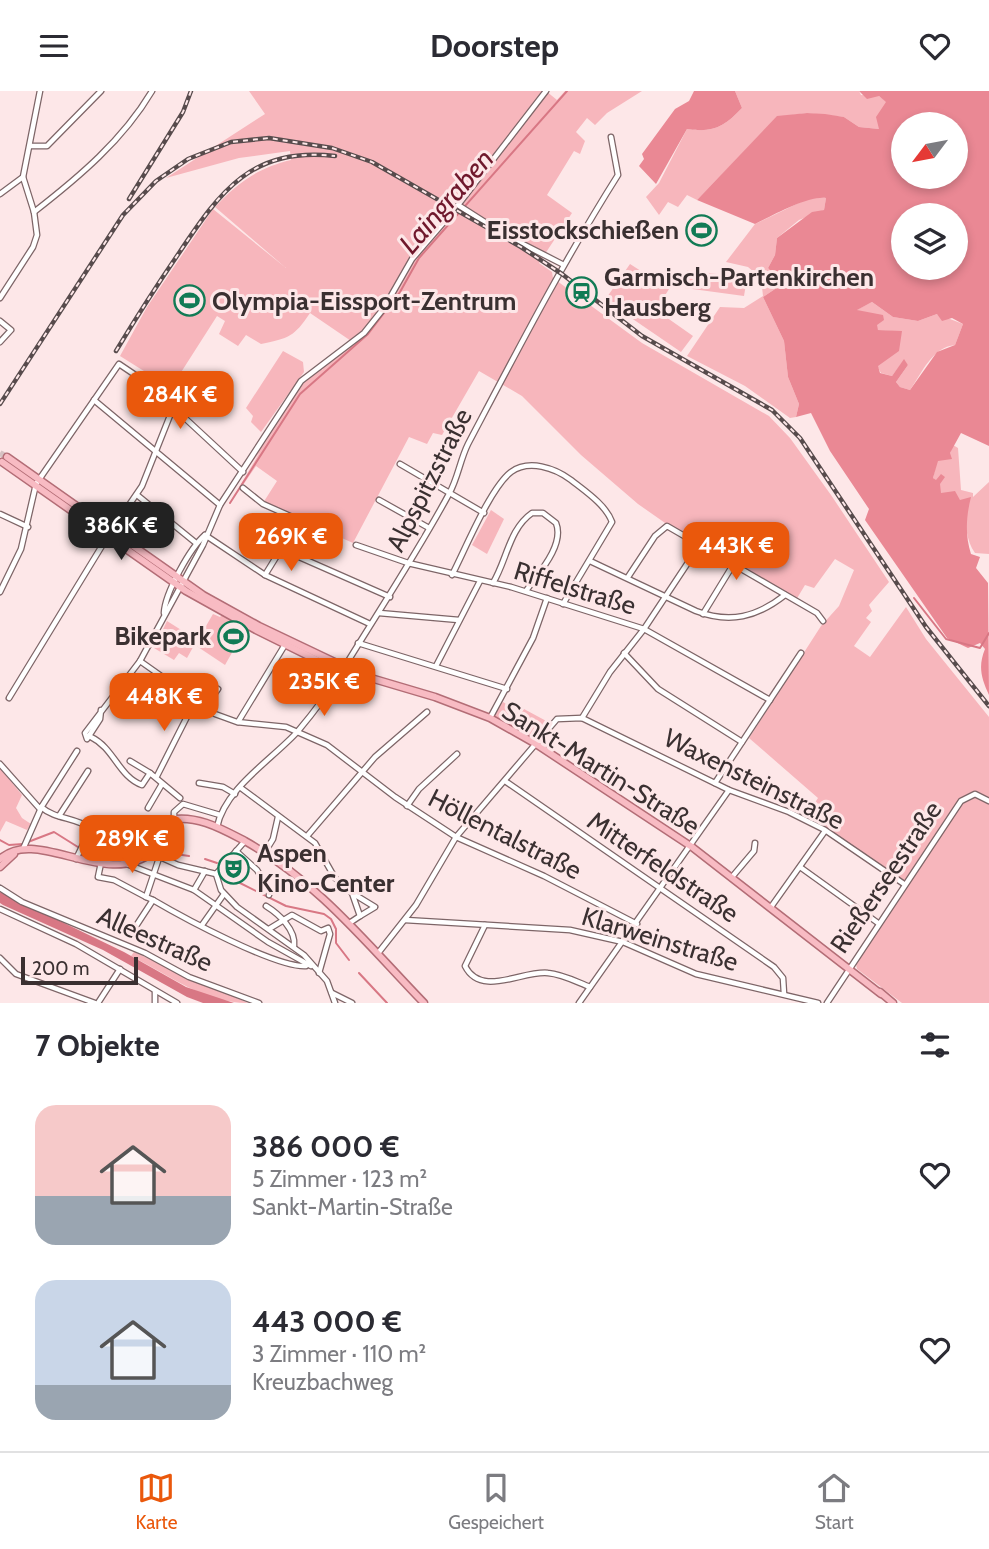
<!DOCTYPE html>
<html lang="de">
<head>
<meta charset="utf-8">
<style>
  :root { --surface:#fff; --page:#f2f2f3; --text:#2b2b33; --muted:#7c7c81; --line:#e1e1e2; --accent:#ea580c }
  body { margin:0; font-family:Cabin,sans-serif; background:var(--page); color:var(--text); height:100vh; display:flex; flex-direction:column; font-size:26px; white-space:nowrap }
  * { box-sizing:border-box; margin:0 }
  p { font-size:23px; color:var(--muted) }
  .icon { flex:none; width:38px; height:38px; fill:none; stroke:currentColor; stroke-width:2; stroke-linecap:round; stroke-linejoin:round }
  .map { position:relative; height:912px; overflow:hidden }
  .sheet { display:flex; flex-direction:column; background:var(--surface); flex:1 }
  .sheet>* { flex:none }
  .needle { width:46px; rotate:238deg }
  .fabs { position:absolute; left:891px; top:21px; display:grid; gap:14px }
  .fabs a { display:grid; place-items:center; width:77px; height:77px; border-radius:50%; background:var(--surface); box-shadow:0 4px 10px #0003; font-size:35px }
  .scale { position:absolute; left:21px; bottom:18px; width:117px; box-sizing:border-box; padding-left:7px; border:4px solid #3a3031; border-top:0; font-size:19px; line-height:24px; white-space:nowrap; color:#3a3031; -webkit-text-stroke:5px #fde7e8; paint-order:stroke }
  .price { position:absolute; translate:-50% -60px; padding:0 16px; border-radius:14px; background:var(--accent); color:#fff; font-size:23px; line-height:46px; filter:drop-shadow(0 2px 4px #0008) }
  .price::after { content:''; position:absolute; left:50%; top:42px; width:21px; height:16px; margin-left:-10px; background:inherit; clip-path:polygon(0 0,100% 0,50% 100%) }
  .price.active { background:#222; color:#fff }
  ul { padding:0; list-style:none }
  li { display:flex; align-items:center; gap:21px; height:175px; padding:0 35px }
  li span { display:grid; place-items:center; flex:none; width:196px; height:140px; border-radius:21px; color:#555 }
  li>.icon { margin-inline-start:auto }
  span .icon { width:84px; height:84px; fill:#fffc; stroke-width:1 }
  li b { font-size:30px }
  h2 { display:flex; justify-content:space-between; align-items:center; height:84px; padding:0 35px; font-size:30px }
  header { display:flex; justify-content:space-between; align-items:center; height:91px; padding:0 35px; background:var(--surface); font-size:32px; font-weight:700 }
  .dock { display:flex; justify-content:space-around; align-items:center; height:98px; border-top:2px solid var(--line); background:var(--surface); font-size:19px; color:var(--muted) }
  .dock a { display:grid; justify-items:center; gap:4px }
  .dock .active { color:var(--accent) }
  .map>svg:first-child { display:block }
  .green { fill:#f7b6bc }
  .forest { fill:#ea8894; fill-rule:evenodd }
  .water { fill:#d87784 }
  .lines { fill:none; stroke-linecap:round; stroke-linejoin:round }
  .stream { stroke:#d87784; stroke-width:2 }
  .major-tunnel { stroke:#d6c2c3; stroke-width:6; stroke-dasharray:6 3; stroke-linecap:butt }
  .minor-casing { stroke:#7d6567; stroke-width:7 }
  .major-casing { stroke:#b36d76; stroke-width:9 }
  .minor { stroke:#fff; stroke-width:4.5 }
  .major { stroke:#f8bbc3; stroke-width:6 }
  .rail-casing { stroke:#574b4c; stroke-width:4.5 }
  .rail { stroke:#fde7e8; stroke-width:2; stroke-dasharray:5; stroke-linecap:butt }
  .labels { text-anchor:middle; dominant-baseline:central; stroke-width:6; stroke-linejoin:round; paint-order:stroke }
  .poi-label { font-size:26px; font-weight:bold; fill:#3a3031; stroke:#fde7e8; text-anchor:start }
  .street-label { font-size:26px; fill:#3a3031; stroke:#fde7e8 }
  .water-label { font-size:28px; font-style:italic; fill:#6f182c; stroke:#fde7e8 }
</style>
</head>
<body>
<header><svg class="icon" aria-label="menu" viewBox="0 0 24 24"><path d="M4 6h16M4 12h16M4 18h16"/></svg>Doorstep<svg class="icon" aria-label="heart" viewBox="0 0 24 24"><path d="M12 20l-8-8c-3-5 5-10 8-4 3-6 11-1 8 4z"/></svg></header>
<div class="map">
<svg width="989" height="912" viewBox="0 0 989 912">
  <rect width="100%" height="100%" fill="#fde7e8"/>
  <!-- green -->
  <g class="green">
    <path d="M249,0H546L557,9L565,0H642L607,22L595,34L587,27L576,41L585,50L580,63L574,60L547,104L572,122L539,172L552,181L553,187L642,252L769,325L790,347L831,404L889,491L869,514L872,520L866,527L871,531L854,555L870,566L906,516L926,548L989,626V912H902L857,878L856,873L909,794L840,746L805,727L818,707L749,647L821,535L839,515L854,479L835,468L814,497L805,494L796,509L668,434L638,413L581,364L522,305L479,280L442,344L433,342L427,353L409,346L353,452L263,412L277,390L256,375L243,394L241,393L260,361L237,391L303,290L320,276L323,279L321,275L354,252L310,222C294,246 289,247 261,253L246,244L238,255L219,243L225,230L217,225L171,297L120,265L147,216L213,118L286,177L215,116C238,91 258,77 291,69L290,60L239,67L166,87L265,23Z"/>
    <path d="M735,0H859L861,4L879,5L887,11L879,38L859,36L844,26L807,22L777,26L697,109L687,104L678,116L668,111L659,124L646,106L659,92L687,38C713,42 724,36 742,17Z"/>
    <path d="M811,106L826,107L824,119L799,129L777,147L775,164L768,177L773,183L775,198L763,206L784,250L788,286L799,313L796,326L790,327L745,295L687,265L720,216L744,217L763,205L761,187L748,176L726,171L755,133Z"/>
    <path d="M630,173L669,198L656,219L693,245L681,261L605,209Z"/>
    <path d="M687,179L747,187L744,205L685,197Z"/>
    <path d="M872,211L893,226L918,230L937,223L963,233L955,254C932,256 922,282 910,299L900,296L896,291L908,274L904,269L892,285L881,282L877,275L892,240L878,239L869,224L856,219Z"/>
    <path d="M283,260L303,271L304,281L261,341L251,331L253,325L246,317Z"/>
    <path d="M953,354L958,357L961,399L973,402V406L989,391V463L975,462C964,447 967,427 960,409L940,402L939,393L933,387L937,370L950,362Z"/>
    <path d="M491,419L504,428L487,463L472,454Z"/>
    <path d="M213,523L220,526L222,524L246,537L225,574L195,554Z"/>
    <path d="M167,530L197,549L187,567L179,562L174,569L154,557Z"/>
    <path d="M503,611L521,622L524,618L550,632L537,650L492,626Z"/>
    <path d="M0,677L22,704L16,717L22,727L31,733L27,739L6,730L0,741Z"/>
    <path d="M114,727L155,743C147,770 132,767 107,767Z"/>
    <path d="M134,861L248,912C204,912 169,884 131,865Z"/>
  </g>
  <!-- forest -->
  <g class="forest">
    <path d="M694,0H735L742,17C724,36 713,42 687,38L656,93L639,75L644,68L642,63L675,18L689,10Z"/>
    <path d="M859,0H989V355L961,342L950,362L952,368L938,370L933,387L936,389L941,383L945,386L940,393L941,402L955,400L960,409L971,406C966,426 965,444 971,463L980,466L976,477L988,492L989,604C981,587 978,575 985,558L980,552L968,557L947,547L865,429L869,418L830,360L811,322L796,326L799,313L788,286L784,250L763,206L775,198L773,183L768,177L775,164L777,147L812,121L824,119L826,107C807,105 774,124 755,133L697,109L777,25L807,22L825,23L844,26L859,36L879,38L876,26L886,11L879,5L867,8ZM956,33V86H903V33ZM956,124V177H903V124ZM872,211L893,226L918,230L937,223L942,230L952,227L963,233L955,254L937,261L910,299L900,296L896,291L908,274L904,268L892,285L880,282L878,275L899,260L902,240L878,239L877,234L884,229L883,224L857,219Z"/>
  </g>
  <!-- water -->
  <path class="water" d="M0,801L124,861L186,896L234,912H203L187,906L103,859L3,814L0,812Z"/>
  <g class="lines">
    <!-- stream -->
    <g class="stream">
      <path d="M230,412L300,303L368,243L400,201L419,167L567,0"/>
      <path d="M914,507L946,548L980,557L989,542"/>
      <path d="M0,749L9,754L23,753"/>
      <path d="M28,751L54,741L97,768L137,765"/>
      <path d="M162,761L189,765"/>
      <path d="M205,768L217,772"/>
      <path d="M224,780L238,791L286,815L324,823L331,828L336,838"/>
      <path d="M336,839V852L349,869"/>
      <path d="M359,882L387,912"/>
    </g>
    <!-- major-tunnel -->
    <path class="major-tunnel" d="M0,362L7,366"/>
    <defs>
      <g id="minor">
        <path d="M546,0L458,114L505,144L562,173"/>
        <path d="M30,55H47L101,0"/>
        <path d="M0,103L23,86L40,0"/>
        <path d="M34,121C79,86 123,49 152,0"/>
        <path d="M0,207L33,156L37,144L34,121L23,86"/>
        <path d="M0,230L11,239L0,251"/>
        <path d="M94,309L220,414"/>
        <path d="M400,373L484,422"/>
        <path d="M243,397L263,413L299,429L265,484"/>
        <path d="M137,404L196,452"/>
        <path d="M379,409L429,437"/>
        <path d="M0,423L28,436"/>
        <path d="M112,439L142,395L173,317"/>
        <path d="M205,444L265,484L370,533"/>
        <path d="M356,454L408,472L511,496L644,538L770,609"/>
        <path d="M281,458L390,506"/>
        <path d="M590,470L696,520C730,533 757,526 785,504"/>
        <path d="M452,484C465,459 490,397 511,381C529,368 555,377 571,389C585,400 606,414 612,431L563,513"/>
        <path d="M628,486L655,445L667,435L817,522L823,530"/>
        <path d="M493,492C507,469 509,438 532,422H543L556,432C565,454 538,483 526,500"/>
        <path d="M0,501L21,458L36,393L119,273L168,306L174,317L243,381"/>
        <path d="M164,522C165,502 190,457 205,444"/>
        <path d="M379,522L459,529"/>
        <path d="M703,523L733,474"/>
        <path d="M358,552L507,598"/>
        <path d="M624,562L658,598L742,651"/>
        <path d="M140,570L215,623L237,631L286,636L327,654L395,706L456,746L544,785L637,833"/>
        <path d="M436,575L480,490"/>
        <path d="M9,607L108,445"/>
        <path d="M205,616L218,598"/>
        <path d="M101,619L100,628L87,648L85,642L140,570L203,454L220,414L301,290L364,242L384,217L412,168L450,124"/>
        <path d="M490,627L533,547L547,507"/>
        <path d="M582,627L610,581L644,538L699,455"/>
        <path d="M238,631L286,552"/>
        <path d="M91,646C114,657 119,686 142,694L150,682L180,707"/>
        <path d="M130,670L150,682"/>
        <path d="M0,673L40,718"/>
        <path d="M157,685L195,610"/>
        <path d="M505,690L774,876L783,887L784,903"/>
        <path d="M199,692L223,696L235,703"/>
        <path d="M715,692L801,562"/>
        <path d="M241,697L315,752L335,787L352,802L360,825L351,831"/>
        <path d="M407,715L419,698L457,663"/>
        <path d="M41,716C55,728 73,726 91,737L76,768"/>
        <path d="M148,717L162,693"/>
        <path d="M59,725L88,680"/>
        <path d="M174,728V721L183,713L220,724"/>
        <path d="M217,736C225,697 273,668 298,640C314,621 329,601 342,580C378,521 416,464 449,403C458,387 460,369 468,353C516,262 563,171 618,84L611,46"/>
        <path d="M308,744L375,666L427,621"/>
        <path d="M23,758L42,715L77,660"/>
        <path d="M236,760L257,779L270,800L269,804"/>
        <path d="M265,761L273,748L278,726"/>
        <path d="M151,762L178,774L216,783"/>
        <path d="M101,772L98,786L114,789L146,806"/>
        <path d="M124,772L194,799L268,851L311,875"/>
        <path d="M800,776L878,832"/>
        <path d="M216,783L221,799L237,816L304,864L327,890L335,912"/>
        <path d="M216,783L245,750"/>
        <path d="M732,786L754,760L755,752"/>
        <path d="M0,797L22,811L145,862L189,886L259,912"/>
        <path d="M194,799L205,780"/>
        <path d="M352,802L375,816L360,825"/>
        <path d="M153,809C182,826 276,877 306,875"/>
        <path d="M266,815C279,823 296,839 294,855"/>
        <path d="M771,816L825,740"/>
        <path d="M0,818L76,853L177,912"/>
        <path d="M405,829L570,839L623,851L696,883L818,912"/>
        <path d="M202,834L224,803"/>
        <path d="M485,834L465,875C481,907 523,879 548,882C562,883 577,891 590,896"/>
        <path d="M136,835L153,809L146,806L159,767"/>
        <path d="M269,838L292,824L321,840L328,837L330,843L319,882"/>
        <path d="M379,861L416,814L456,746L557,628L582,627L729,699L789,721L825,739L904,793"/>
        <path d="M0,867L16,883L95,912"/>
        <path d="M155,900V912"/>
        <path d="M332,902L352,912"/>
        <path d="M98,912L120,878"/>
        <path d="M579,912L729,699"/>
        <path d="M827,912L961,710L975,703L989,710"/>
      </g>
      <g id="major">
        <path d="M7,366L203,504L259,535L364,585L435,606L490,627L536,653L692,756L881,903"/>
        <path d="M2,371L186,500L256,539L341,581L352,583"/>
        <path d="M0,768C37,734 106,800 154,760L163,735L169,729C196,723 222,738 245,750C318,791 367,853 424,912"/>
        <path d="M0,776L14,763"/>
        <path d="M880,901L893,912"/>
      </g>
    </defs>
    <!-- minor casing -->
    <use href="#minor" class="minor-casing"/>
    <!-- major casing -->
    <use href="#major" class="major-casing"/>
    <!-- minor -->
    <use href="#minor" class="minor"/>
    <!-- major -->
    <use href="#major" class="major"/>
    <defs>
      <g id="rail">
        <path d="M129,108L183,21L191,0"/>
        <path d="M116,260C136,227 157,194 179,162C221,99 252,56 335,65"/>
        <path d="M0,313L123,124L156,90L188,68L231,51L269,47L332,57L372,71L521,156L562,183L642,245L772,319L800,347L926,536L989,615"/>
      </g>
    </defs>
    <!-- rail casing -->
    <use href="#rail" class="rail-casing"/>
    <!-- rail -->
    <use href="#rail" class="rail"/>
  </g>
  <!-- icons -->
  <defs>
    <symbol id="stadium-ring" viewBox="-11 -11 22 22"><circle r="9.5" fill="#fde7e8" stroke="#127b55" stroke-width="1.5"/><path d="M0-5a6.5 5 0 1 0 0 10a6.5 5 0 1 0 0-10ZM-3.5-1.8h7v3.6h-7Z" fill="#127b55"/></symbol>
    <symbol id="station-ring" viewBox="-11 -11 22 22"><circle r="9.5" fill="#fde7e8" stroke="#127b55" stroke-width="1.5"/><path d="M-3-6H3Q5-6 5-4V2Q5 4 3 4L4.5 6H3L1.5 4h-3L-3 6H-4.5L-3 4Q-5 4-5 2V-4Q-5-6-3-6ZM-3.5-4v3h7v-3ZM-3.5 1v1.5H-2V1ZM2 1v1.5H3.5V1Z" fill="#127b55"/></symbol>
    <symbol id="theatre-ring" viewBox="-11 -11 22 22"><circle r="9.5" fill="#fde7e8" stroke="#127b55" stroke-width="1.5"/><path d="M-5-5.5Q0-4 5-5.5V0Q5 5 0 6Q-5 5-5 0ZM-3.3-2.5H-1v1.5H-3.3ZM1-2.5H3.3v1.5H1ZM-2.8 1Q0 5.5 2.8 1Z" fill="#127b55"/></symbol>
  </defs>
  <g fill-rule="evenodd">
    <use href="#stadium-ring" x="684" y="122" width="35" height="35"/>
    <use href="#station-ring" x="564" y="184" width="35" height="35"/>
    <use href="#stadium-ring" x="172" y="192" width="35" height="35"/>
    <use href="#stadium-ring" x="216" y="528" width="35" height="35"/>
    <use href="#theatre-ring" x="216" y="760" width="35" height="35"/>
  </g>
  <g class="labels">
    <!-- poi labels -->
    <g class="poi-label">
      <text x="679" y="139" text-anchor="end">Eisstockschießen</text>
      <text x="604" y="186">Garmisch-Partenkirchen<tspan x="604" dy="30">Hausberg</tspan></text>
      <text x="212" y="210">Olympia-Eissport-Zentrum</text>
      <text x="211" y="545" text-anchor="end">Bikepark</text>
      <text x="257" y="762">Aspen<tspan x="257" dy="30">Kino-Center</tspan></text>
    </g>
    <!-- street labels -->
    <g class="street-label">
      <text transform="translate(429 389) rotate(-63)">Alpspitzstraße</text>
      <text transform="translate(575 497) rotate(17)">Riffelstraße</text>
      <text transform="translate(601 677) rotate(32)">Sankt-Martin-Straße</text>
      <text transform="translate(754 688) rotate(26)">Waxensteinstraße</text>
      <text transform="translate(505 743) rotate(27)">Höllentalstraße</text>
      <text transform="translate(663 776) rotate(34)">Mitterfeldstraße</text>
      <text transform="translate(886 786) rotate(-56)">Rießerseestraße</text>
      <text transform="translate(155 848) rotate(24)">Alleestraße</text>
      <text transform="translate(660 848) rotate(17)">Klarweinstraße</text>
    </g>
    <!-- water labels -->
    <g class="water-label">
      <text transform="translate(446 110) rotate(-49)">Laingraben</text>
    </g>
  </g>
</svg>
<div class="fabs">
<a><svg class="needle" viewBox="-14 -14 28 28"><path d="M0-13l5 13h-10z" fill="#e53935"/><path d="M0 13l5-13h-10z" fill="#7c7c81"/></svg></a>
<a><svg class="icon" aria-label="layers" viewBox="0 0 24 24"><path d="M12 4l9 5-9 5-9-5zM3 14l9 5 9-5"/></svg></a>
</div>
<div class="scale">200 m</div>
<b class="price" style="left:180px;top:340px">284K €</b>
<b class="price active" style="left:121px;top:471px">386K €</b>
<b class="price" style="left:291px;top:482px">269K €</b>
<b class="price" style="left:736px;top:491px">443K €</b>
<b class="price" style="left:324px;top:627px">235K €</b>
<b class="price" style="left:164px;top:642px">448K €</b>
<b class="price" style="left:132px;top:784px">289K €</b>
</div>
<section class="sheet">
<h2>7 Objekte<svg class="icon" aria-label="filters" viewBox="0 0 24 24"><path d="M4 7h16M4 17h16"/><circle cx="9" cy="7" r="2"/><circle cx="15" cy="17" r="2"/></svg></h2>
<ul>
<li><span style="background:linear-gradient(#f6c9c9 65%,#9aa5b1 0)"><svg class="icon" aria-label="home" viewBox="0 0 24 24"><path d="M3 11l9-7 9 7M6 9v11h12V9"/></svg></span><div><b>386 000 €</b><p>5 Zimmer · 123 m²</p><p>Sankt-Martin-Straße</p></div><svg class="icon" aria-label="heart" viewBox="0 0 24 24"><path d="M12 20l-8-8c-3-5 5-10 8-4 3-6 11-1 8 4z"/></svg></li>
<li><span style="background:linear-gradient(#c9d6e8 75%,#9aa5b1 0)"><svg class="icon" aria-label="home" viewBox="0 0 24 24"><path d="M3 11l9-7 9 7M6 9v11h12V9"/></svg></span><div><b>443 000 €</b><p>3 Zimmer · 110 m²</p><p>Kreuzbachweg</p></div><svg class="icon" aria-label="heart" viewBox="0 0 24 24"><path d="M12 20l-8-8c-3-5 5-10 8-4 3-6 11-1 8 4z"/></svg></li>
</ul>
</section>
<nav class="dock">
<a class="active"><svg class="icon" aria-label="map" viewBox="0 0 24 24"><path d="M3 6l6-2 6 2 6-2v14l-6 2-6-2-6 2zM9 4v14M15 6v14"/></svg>Karte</a>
<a><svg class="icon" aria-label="saved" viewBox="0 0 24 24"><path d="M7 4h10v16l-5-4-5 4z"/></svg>Gespeichert</a>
<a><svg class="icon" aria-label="home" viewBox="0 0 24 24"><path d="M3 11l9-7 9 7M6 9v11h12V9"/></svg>Start</a>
</nav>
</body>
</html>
